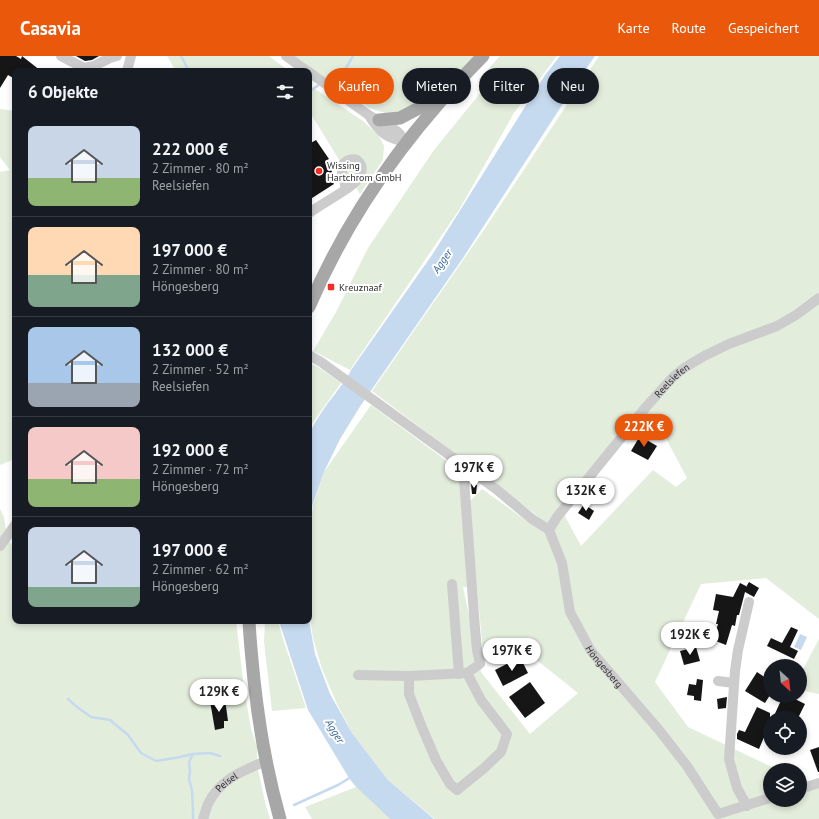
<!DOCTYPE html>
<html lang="de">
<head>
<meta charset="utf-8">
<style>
  :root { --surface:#171b24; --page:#242831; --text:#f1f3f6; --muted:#9ea1a6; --line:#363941; --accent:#ea580c }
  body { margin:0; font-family:"PT Sans",sans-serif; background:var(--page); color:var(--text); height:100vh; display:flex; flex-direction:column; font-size:15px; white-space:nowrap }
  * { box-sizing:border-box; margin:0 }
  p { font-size:13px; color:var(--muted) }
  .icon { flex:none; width:22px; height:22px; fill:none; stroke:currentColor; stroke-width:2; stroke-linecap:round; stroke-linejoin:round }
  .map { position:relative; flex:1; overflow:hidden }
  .side { position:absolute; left:12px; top:12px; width:300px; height:556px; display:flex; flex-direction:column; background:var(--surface); border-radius:8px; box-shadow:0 2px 6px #0003 }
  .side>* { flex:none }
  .top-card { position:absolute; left:324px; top:12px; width:380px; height:36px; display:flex; gap:8px }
  .needle { width:26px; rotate:153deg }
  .controls { position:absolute; left:763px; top:603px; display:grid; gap:8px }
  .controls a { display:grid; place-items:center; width:44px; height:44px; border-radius:50%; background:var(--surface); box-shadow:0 2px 6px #0003; font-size:20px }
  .price { position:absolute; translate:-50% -34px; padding:0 9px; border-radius:14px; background:#fff; color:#222; font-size:13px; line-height:26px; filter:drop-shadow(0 1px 2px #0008) }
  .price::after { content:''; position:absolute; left:50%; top:24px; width:12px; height:9px; margin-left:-6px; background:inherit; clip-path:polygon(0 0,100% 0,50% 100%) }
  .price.current { background:var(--accent); color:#fff }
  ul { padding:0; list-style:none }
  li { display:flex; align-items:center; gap:12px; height:100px; padding:0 16px }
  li+li { border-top:1px solid var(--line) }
  li span { display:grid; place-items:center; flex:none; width:112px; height:80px; border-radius:8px; color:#555 }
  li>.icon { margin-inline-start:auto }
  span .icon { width:48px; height:48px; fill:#fffc; stroke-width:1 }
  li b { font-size:17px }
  h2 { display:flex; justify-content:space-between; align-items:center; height:48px; padding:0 16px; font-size:17px }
  .pill { padding:0 14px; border-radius:18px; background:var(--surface); box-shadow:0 2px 6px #0003; font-size:14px; line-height:36px }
  .pill.current { background:var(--accent); color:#fff }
  header { display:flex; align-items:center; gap:24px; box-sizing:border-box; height:56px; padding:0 20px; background:var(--accent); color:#fff }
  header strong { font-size:19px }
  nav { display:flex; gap:22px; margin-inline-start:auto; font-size:14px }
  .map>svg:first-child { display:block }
  .green { fill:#e3eddc; fill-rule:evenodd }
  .water { fill:#c6daef }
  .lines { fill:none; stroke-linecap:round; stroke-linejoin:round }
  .stream { stroke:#c6daef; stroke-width:2.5 }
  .building { fill:#161616 }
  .minor { stroke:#ccc; stroke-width:10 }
  .major { stroke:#a7a7a7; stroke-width:13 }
  .poi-dot { fill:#f52d22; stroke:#fff; stroke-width:1.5 }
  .labels { text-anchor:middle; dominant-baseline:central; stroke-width:4; stroke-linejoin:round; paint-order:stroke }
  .poi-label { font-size:10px; fill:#2f2f2f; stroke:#fff; text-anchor:start }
  .street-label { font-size:10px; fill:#2f2f2f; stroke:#fff }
  .water-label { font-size:11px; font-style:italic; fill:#356699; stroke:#fff }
</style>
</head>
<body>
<header>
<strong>Casavia</strong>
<nav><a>Karte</a><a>Route</a><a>Gespeichert</a></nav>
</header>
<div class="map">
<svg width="819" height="763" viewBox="0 0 819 763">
  <rect width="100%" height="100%" fill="#fff"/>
  <!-- green -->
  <g class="green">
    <path d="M167,0H269L289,15H176Z"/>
    <path d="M293,0H476L441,30L407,55L392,59L369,52Z"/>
    <path d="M500,0H557L514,57L459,154L350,314L313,295L336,256L368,192L434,94L481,36L479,23Z"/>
    <path d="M599,0H819V563L766,522L701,528L655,626L688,671L778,714H770V744H800V725L815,728L819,727V763H435L388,724L352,677L338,650L322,613L313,582L309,556V486L313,449L324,416L371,349L459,414L469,531H463L481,616L530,678L578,637L519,590L484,606L469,446L482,433L545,478L548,468L372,335L484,174ZM626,367L661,373L687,422L676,431L653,414L581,490L560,451Z"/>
    <path d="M309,29L363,65L379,80L384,90L383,104L360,138L311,58L309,59Z"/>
    <path d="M0,53L15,55V403L0,409V116L10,114L0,101Z"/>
    <path d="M309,307L318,311L341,327L309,372Z"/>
    <path d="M0,453L4,461L7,482L15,494V565H236L244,632L251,673L257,691V709L266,750L270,763H0Z"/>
    <path d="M265,565H278L283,583L306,652L272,655L264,586Z"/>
    <path d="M819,583V638L800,634V619Z"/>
    <path d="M356,731L390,763H312L305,751Z"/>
  </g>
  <!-- water -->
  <g class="water">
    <path d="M560,0H595L577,26L463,202L361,349L340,383L324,416L312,450L309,466V378C316,364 325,350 335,338C341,329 346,325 351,314L432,199L545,19Z"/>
    <path d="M309,564L315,598L330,638L352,677L388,724L434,763H390L356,731L349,722L308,654L279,565Z"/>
    <path d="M800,578L807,581L801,594L794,591Z"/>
  </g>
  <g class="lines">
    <!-- stream -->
    <g class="stream">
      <path d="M181,0L189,15"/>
      <path d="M326,24L346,12L353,0"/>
      <path d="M309,36L320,28"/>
      <path d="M68,643L77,651L91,661L110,664L128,679L141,697L156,705L175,702L193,698"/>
      <path d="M294,749L338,729L351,721"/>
      <path d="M193,763V756L192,734L189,723L190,715L189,706L193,698L210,697L220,700"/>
    </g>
  </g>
  <!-- building -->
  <g class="building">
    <path d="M0,0H16L21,3L22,0L41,15H15V23L8,19L0,32Z"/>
    <path d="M76,0H99L92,4L85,5Z"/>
    <path d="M316,84L329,103L327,104L332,113L331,114L336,122L332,125L334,128L309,144V88Z"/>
    <path d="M640,380L657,390L648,404L631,395Z"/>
    <path d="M471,428L477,429L476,438H472Z"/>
    <path d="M584,448L594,455L589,464L578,457Z"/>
    <path d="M749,526L759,532L754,541L745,536L739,559H737L735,570L732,569L726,589L713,584L718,568H716L719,555L713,554L716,538L733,541L740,527L746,530V531Z"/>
    <path d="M791,571L798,574L790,591L798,595L794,603L767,590L771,582L782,587Z"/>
    <path d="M696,591L700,605L684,609L680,595Z"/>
    <path d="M520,601L528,617L503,630L495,614Z"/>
    <path d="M757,616L770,625V639L765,647L745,635Z"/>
    <path d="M697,623L703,624L701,645L694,644V640L687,639L689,628L696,629Z"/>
    <path d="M530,626L545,647L525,662L509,641Z"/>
    <path d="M783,640H789L805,648L798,662L793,660L792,662H773Z"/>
    <path d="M727,641L726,652L718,653L717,643Z"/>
    <path d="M225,643L228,665H224V672L215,674L210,645Z"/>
    <path d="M757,651L770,657V676L767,674L759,693L737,683V678L739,674L745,676Z"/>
    <path d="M819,691V716H818L810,694Z"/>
  </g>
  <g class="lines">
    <!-- minor -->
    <g class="minor">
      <path d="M61,0L84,12L94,10L110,2L117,0"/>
      <path d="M286,0L307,15"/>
      <path d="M127,15L131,0"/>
      <path d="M309,16L370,60L390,70L399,77L406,86"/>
      <path d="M370,61C381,78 387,82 406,86"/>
      <path d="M309,157C322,148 335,141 348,132C351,129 355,127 357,124C362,119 364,110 358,105C356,103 352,103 349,104C334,110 347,123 345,133"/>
      <path id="s1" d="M309,299L321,306L496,433L532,463L549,474L562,507L570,556L591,595L659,674L687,710L718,758L770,742"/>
      <path id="s2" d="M549,474L557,461L646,351L673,321L684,312L704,300L729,288L777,270L796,259L819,242"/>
      <path d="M0,490L15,469"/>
      <path d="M452,528L459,618"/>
      <path d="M358,619L409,620L467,617L480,608L477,594L475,572L463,410"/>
      <path d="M409,620V638L421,669L436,704L450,728L457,734L483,713L501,696L507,678L481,644L467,617"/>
      <path d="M718,625L734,627"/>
      <path d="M800,733L819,727"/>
      <path d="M747,750L737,732L729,703L735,615L738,594L749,546"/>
      <path id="s3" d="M203,763C205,758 206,752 208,748C220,723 242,715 266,705"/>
    </g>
    <!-- major -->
    <g class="major">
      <path d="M379,64L400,62L419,52L443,36"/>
      <path d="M309,251C350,155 410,73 483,0"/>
      <path d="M249,565C250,585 252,604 254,624C259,671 267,717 280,763"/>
    </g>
  </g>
  <!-- markers -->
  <g class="poi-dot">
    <circle cx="319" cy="115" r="4"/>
    <rect x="327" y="227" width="8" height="8" rx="2"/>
  </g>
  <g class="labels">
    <!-- poi labels -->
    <g class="poi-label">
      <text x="327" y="109">Wissing<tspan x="327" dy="12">Hartchrom GmbH</tspan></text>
      <text x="339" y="231">Kreuznaaf</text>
    </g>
    <!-- street labels -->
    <g class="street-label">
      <text stroke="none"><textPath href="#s2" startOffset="194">Reelsiefen</textPath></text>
      <text stroke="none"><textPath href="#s1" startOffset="447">Höngesberg</textPath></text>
      <text stroke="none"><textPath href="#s3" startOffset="45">Peisel</textPath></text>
    </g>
    <!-- water labels -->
    <g class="water-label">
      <text transform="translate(442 205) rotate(-56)">Agger</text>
      <text transform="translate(335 675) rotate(59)">Agger</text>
    </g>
  </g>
</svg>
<div class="controls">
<a><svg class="needle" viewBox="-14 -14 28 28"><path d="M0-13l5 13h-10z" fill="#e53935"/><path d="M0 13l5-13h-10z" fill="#9ea1a6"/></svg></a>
<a><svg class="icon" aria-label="locate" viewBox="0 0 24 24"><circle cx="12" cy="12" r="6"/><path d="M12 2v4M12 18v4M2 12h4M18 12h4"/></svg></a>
<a><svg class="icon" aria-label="layers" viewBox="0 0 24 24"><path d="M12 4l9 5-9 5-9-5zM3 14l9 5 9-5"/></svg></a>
</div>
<b class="price current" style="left:644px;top:392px">222K €</b>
<b class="price" style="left:474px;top:433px">197K €</b>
<b class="price" style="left:586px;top:456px">132K €</b>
<b class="price" style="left:690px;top:600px">192K €</b>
<b class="price" style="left:512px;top:616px">197K €</b>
<b class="price" style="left:219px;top:657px">129K €</b>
<div class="top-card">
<a class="pill current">Kaufen</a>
<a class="pill">Mieten</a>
<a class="pill">Filter</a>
<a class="pill">Neu</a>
</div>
<section class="side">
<h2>6 Objekte<svg class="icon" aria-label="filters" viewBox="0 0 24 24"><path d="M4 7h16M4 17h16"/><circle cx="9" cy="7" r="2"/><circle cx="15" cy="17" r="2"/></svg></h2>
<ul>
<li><span style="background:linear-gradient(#c9d6e8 65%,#8fb573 0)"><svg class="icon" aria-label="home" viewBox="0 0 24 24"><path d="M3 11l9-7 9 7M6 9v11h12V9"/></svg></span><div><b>222 000 €</b><p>2 Zimmer · 80 m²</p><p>Reelsiefen</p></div></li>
<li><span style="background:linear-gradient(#ffd9b3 60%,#7fa58c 0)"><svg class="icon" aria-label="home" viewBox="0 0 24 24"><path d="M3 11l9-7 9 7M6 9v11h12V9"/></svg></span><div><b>197 000 €</b><p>2 Zimmer · 80 m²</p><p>Höngesberg</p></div></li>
<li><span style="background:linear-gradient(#a9c7e8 70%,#9aa5b1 0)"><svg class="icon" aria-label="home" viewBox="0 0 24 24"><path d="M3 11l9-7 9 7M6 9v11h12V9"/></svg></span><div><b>132 000 €</b><p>2 Zimmer · 52 m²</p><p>Reelsiefen</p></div></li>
<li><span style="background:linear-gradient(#f6c9c9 65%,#8fb573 0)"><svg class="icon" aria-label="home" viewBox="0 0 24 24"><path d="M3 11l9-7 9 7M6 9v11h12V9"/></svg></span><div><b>192 000 €</b><p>2 Zimmer · 72 m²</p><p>Höngesberg</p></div></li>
<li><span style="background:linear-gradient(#c9d6e8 75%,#7fa58c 0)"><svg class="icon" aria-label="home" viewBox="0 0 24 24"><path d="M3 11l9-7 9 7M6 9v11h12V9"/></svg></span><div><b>197 000 €</b><p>2 Zimmer · 62 m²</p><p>Höngesberg</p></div></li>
</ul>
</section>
</div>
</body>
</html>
